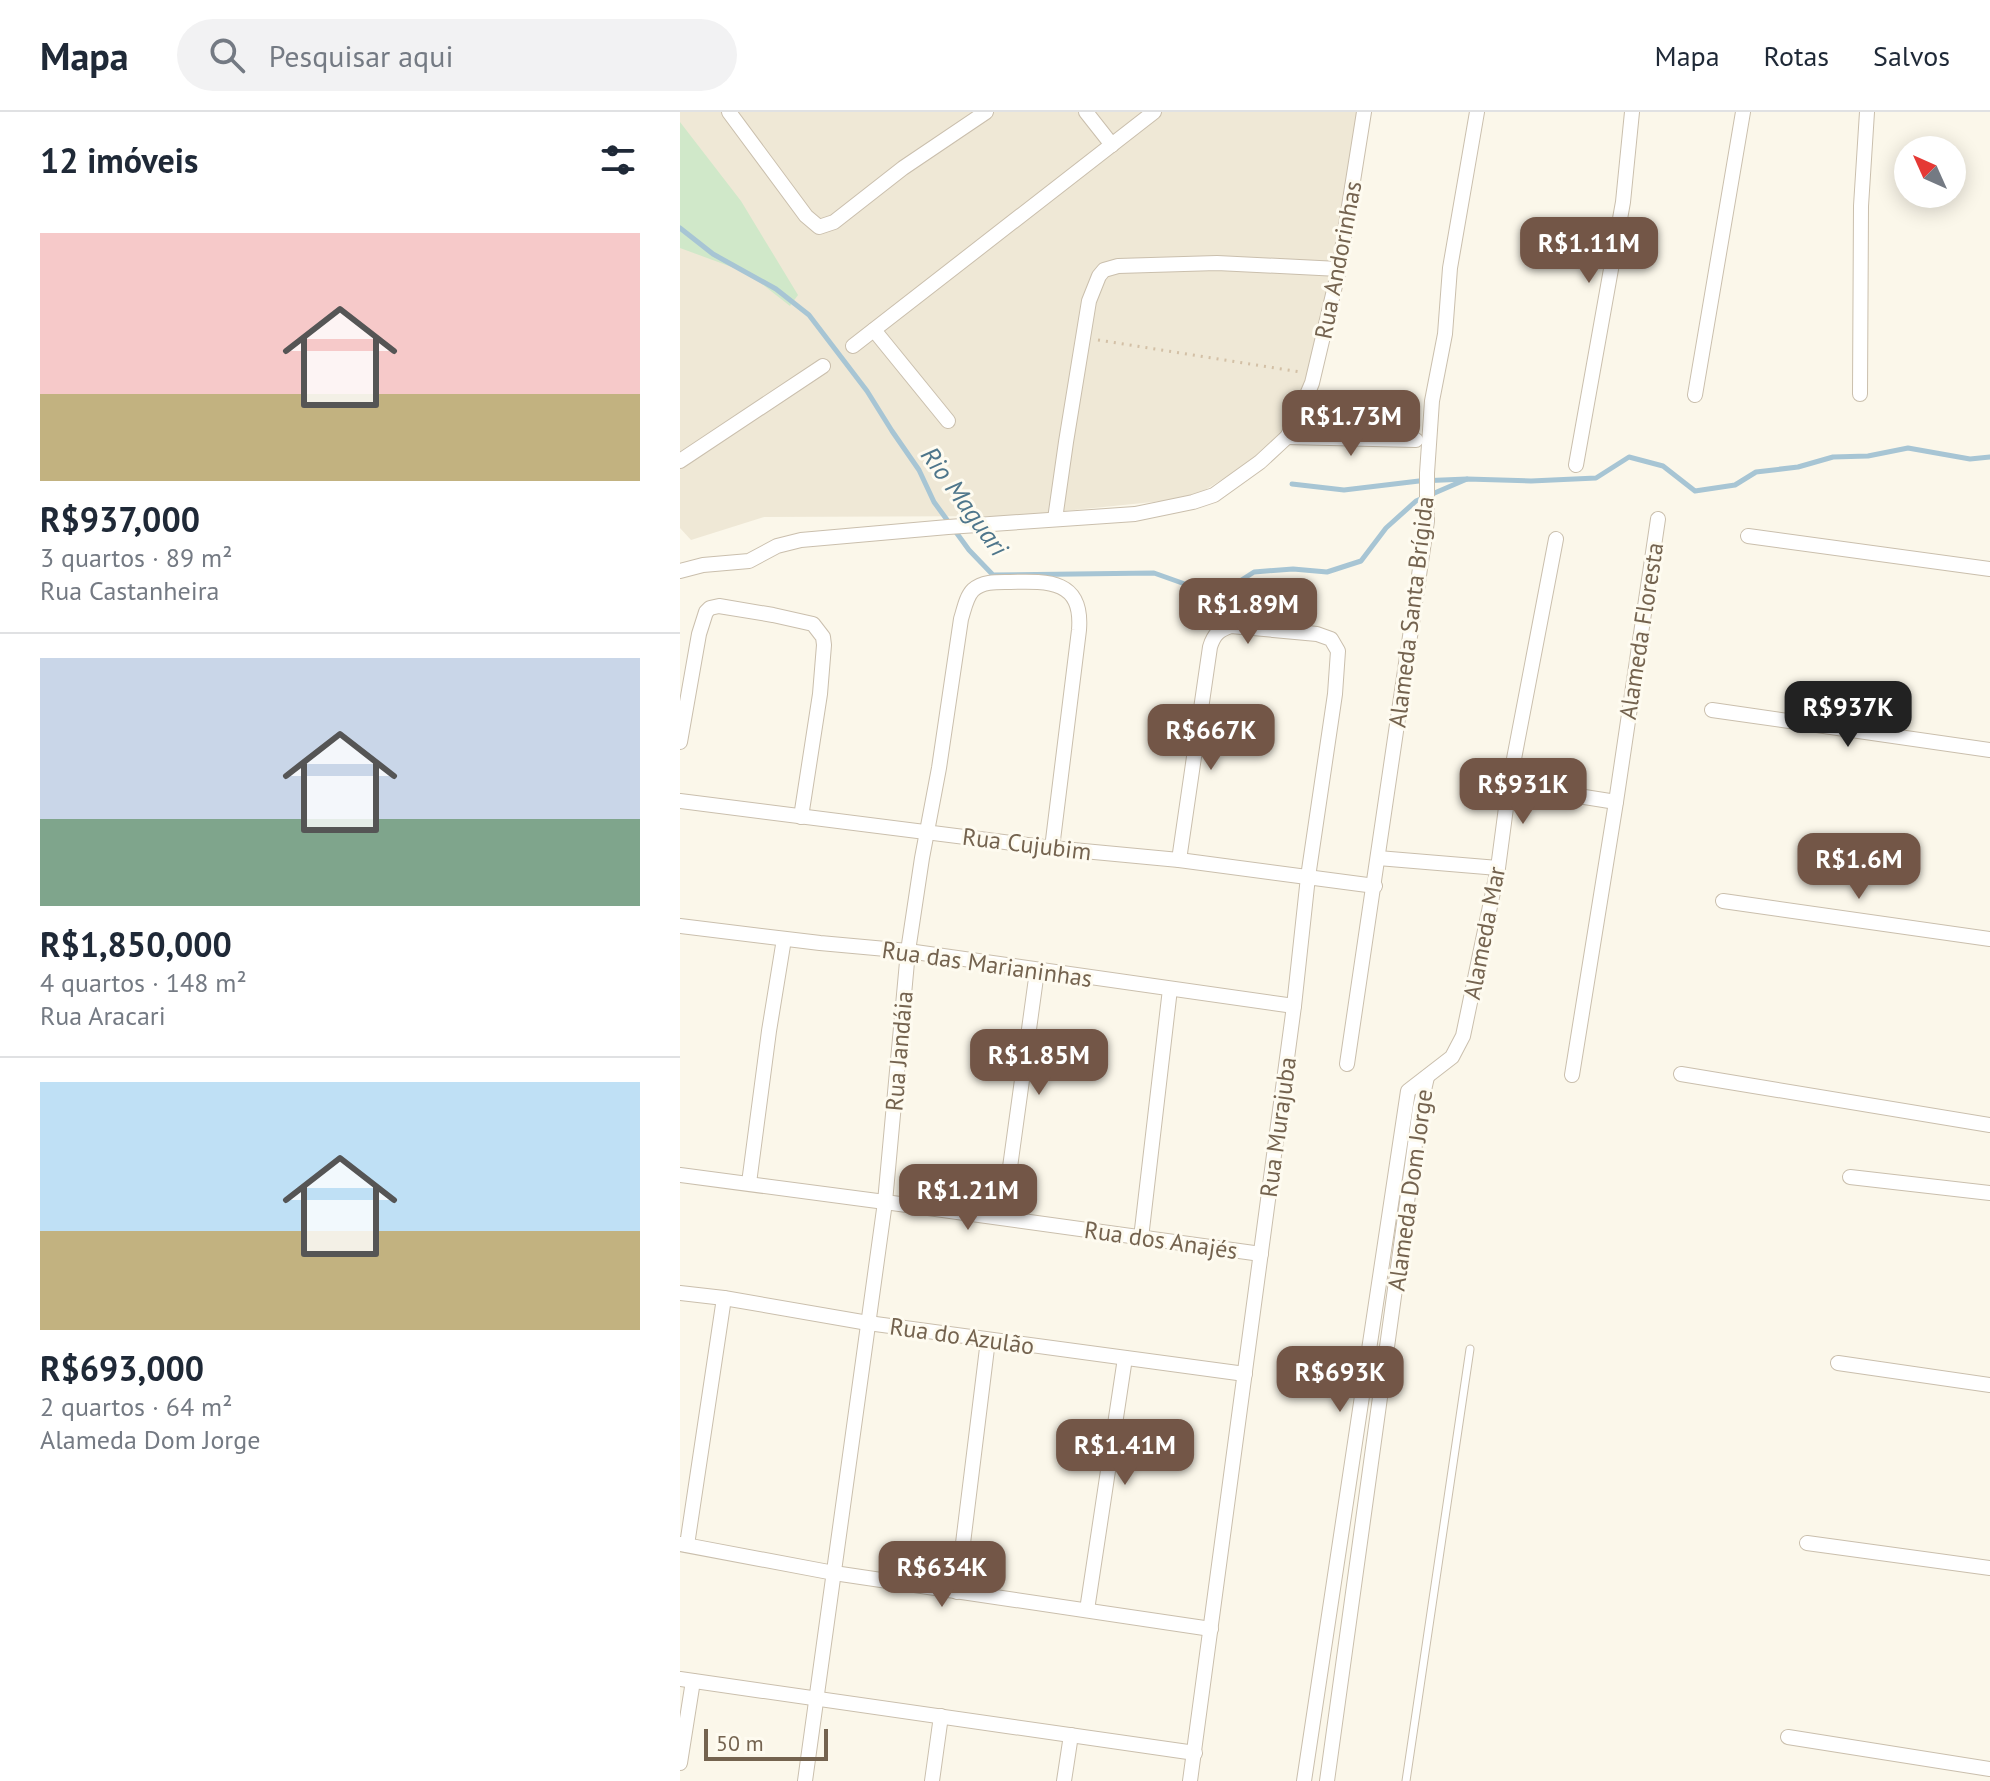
<!DOCTYPE html>
<html lang="pt">
<head>
<meta charset="utf-8">
<style>
  :root { --surface:#fff; --page:#f2f2f3; --text:#1f2937; --muted:#747a83; --line:#e0e1e3; --accent:#735647 }
  body { margin:0; font-family:"PT Sans",sans-serif; background:var(--page); color:var(--text); height:100vh; display:flex; flex-direction:column; font-size:30px; white-space:nowrap }
  * { box-sizing:border-box; margin:0 }
  p { font-size:26px; color:var(--muted) }
  .icon { flex:none; width:44px; height:44px; fill:none; stroke:currentColor; stroke-width:2; stroke-linecap:round; stroke-linejoin:round }
  .map { position:relative; flex:1; overflow:hidden }
  .sheet { display:flex; flex-direction:column; background:var(--surface); width:680px }
  .sheet>* { flex:none }
  .needle { width:52px; rotate:315deg }
  .fabs { position:absolute; left:1214px; top:24px; display:grid; gap:16px }
  .fabs a { display:grid; place-items:center; width:72px; height:72px; border-radius:50%; background:var(--surface); box-shadow:0 4px 20px #0003; font-size:40px }
  .scale { position:absolute; left:24px; bottom:20px; width:124px; box-sizing:border-box; padding-left:8px; border:4px solid #74634f; border-top:0; font-size:22px; line-height:28px; white-space:nowrap; color:#74634f; -webkit-text-stroke:6px #fefbf0; paint-order:stroke }
  .price { position:absolute; translate:-50% -68px; padding:0 18px; border-radius:16px; background:var(--accent); color:#fff; font-size:26px; line-height:52px; filter:drop-shadow(0 2px 4px #0008) }
  .price::after { content:''; position:absolute; left:50%; top:48px; width:24px; height:18px; margin-left:-12px; background:inherit; clip-path:polygon(0 0,100% 0,50% 100%) }
  .price.on { background:#222; color:#fff }
  ul { padding:0; list-style:none }
  li { display:grid; align-content:center; gap:16px; height:424px; padding:0 40px }
  li+li { border-top:2px solid var(--line) }
  li span { display:grid; place-items:center; height:248px; border-radius:0px; color:#555 }
  li>.icon { margin-inline-start:auto }
  span .icon { width:144px; height:144px; fill:#fffc; stroke-width:1 }
  li b { font-size:34px }
  h2 { display:flex; justify-content:space-between; align-items:center; height:96px; padding:0 40px; font-size:34px }
  header { display:flex; align-items:center; gap:48px; box-sizing:border-box; height:112px; padding:0 40px; background:var(--surface); border-bottom:2px solid var(--line) }
  header strong { font-size:38px }
  nav { display:flex; gap:44px; margin-inline-start:auto; font-size:28px }
  .search { width:560px; height:72px; background:var(--page); display:flex; align-items:center; gap:20px; box-sizing:border-box; padding:0 28px; border-radius:44px; color:var(--muted); font-size:30px }
  main { display:flex; flex:1; min-height:0 }
  .map>svg:first-child { display:block }
  .residential { fill:#efe8d6 }
  .green { fill:#d0e8c9 }
  .lines { fill:none; stroke-linecap:round; stroke-linejoin:round }
  .stream { stroke:#a7c5d4; stroke-width:5 }
  .lane-casing { stroke:#cabfad; stroke-width:9 }
  .street-casing { stroke:#cabfad; stroke-width:16 }
  .path { stroke:#d3c0a6; stroke-width:3; stroke-dasharray:2 6; stroke-linecap:butt }
  .lane { stroke:#fff; stroke-width:7 }
  .street { stroke:#fff; stroke-width:14 }
  .labels { text-anchor:middle; dominant-baseline:central; stroke-width:6; stroke-linejoin:round; paint-order:stroke }
  .street-label { font-size:24px; fill:#74634f; stroke:#fefbf0 }
  .water-label { font-size:26px; font-style:italic; fill:#4e768b; stroke:#fefbf0 }
</style>
</head>
<body>
<header>
<strong>Mapa</strong>
<div class="search"><svg class="icon" aria-label="search" viewBox="0 0 24 24"><circle cx="10" cy="10" r="6"/><path d="M15 15l6 6"/></svg>Pesquisar aqui</div>
<nav><a>Mapa</a><a>Rotas</a><a>Salvos</a></nav>
</header>
<main>
<section class="sheet">
<h2>12 imóveis<svg class="icon" aria-label="filters" viewBox="0 0 24 24"><path d="M4 7h16M4 17h16"/><circle cx="9" cy="7" r="2"/><circle cx="15" cy="17" r="2"/></svg></h2>
<ul>
<li><span style="background:linear-gradient(#f6c9c9 65%,#c2b280 0)"><svg class="icon" aria-label="home" viewBox="0 0 24 24"><path d="M3 11l9-7 9 7M6 9v11h12V9"/></svg></span><div><b>R$937,000</b><p>3 quartos · 89 m²</p><p>Rua Castanheira</p></div></li>
<li><span style="background:linear-gradient(#c9d6e8 65%,#7fa58c 0)"><svg class="icon" aria-label="home" viewBox="0 0 24 24"><path d="M3 11l9-7 9 7M6 9v11h12V9"/></svg></span><div><b>R$1,850,000</b><p>4 quartos · 148 m²</p><p>Rua Aracari</p></div></li>
<li><span style="background:linear-gradient(#bfe0f5 60%,#c2b280 0)"><svg class="icon" aria-label="home" viewBox="0 0 24 24"><path d="M3 11l9-7 9 7M6 9v11h12V9"/></svg></span><div><b>R$693,000</b><p>2 quartos · 64 m²</p><p>Alameda Dom Jorge</p></div></li>
</ul>
</section>
<div class="map">
<svg width="1310" height="1669" viewBox="0 0 1310 1669">
  <rect width="100%" height="100%" fill="#fbf7ea"/>
  <!-- residential -->
  <path class="residential" d="M0,0H682L663,147L612,324L512,386L335,404L84,405L11,428L0,416Z"/>
  <!-- green -->
  <path class="green" d="M0,10L61,89L118,183L110,194L68,161L0,136Z"/>
  <g class="lines">
    <!-- stream -->
    <g class="stream">
      <path d="M0,116L33,142L96,177L129,203L187,279L212,319L239,358L254,390L289,438L313,463L474,461L519,477L549,476L574,460L613,457L647,460L681,449L706,416L736,389L787,367"/>
      <path d="M612,372L664,378L739,369L787,367L851,369L916,366L949,345L983,354L1015,379L1055,373L1076,360L1118,355L1153,345L1188,344L1228,336L1290,347L1310,345"/>
    </g>
    <defs>
      <path id="lane" d="M726,1669L790,1237"/>
      <g id="street">
        <path d="M49,0L126,104L139,115L154,110L223,56L306,0"/>
        <path d="M406,0L432,33"/>
        <path d="M194,218L268,309"/>
        <path d="M173,234L474,0"/>
        <path d="M1180,282L1181,94L1187,0"/>
        <path d="M1015,283L1063,0"/>
        <path d="M607,325L736,328"/>
        <path d="M0,349L143,254"/>
        <path d="M896,353L943,90L952,0"/>
        <path d="M375,407L386,330L409,189L419,164L424,158L438,154L537,151L659,157"/>
        <path d="M1068,424L1310,457"/>
        <path d="M0,459L23,453L69,449L97,434L121,428L268,415L455,402L513,390L534,383L580,350L607,325L615,311L632,271L659,157L684,0"/>
        <path d="M1032,598L1310,638"/>
        <path d="M0,630L19,522L26,500L30,496L39,494L93,503L133,512L143,525L144,533L140,582L121,705"/>
        <path d="M829,673L936,690"/>
        <path d="M0,689L372,736L499,748L695,774"/>
        <path d="M698,746L818,756"/>
        <path d="M499,748L530,535C534,522 539,518 551,514L637,522L651,527L658,539L655,582L628,765L614,894L510,1669"/>
        <path d="M1043,789L1310,827"/>
        <path d="M0,814L140,831L228,839L614,894"/>
        <path d="M667,952L747,409V361L752,289L765,222L770,156L797,0"/>
        <path d="M1001,962L1310,1013"/>
        <path d="M892,963L936,690L978,407"/>
        <path d="M0,1063L205,1090L581,1142"/>
        <path d="M1170,1065L1310,1081"/>
        <path d="M69,1071L89,919L104,827"/>
        <path d="M323,1106L357,859"/>
        <path d="M461,1126L490,877"/>
        <path d="M0,1181L44,1186L188,1211L565,1262"/>
        <path d="M1158,1251L1310,1273"/>
        <path d="M1127,1431L1310,1456"/>
        <path d="M0,1432L154,1461L531,1517"/>
        <path d="M7,1433L44,1186"/>
        <path d="M277,1480L308,1228"/>
        <path d="M407,1498L445,1246"/>
        <path d="M0,1567L515,1641"/>
        <path d="M1108,1625L1310,1657"/>
        <path d="M0,1651L13,1569"/>
        <path d="M125,1669L205,1090L228,839L242,746L259,656L281,507C284,498 286,485 293,478C303,469 318,470 330,470C369,469 403,468 399,518L372,736"/>
        <path d="M252,1669L261,1604"/>
        <path d="M384,1669L391,1623"/>
        <path d="M624,1669L728,979L772,945L783,924L818,756L829,673L876,427"/>
        <path d="M647,1669L740,996L747,965"/>
      </g>
    </defs>
    <!-- lane casing -->
    <use href="#lane" class="lane-casing"/>
    <!-- street casing -->
    <use href="#street" class="street-casing"/>
    <!-- path -->
    <path class="path" d="M418,228L620,260"/>
    <!-- lane -->
    <use href="#lane" class="lane"/>
    <!-- street -->
    <use href="#street" class="street"/>
  </g>
  <g class="labels">
    <!-- street labels -->
    <g class="street-label">
      <text transform="translate(658 148) rotate(-79)">Rua Andorinhas</text>
      <text transform="translate(731 500) rotate(-83)">Alameda Santa Brígida</text>
      <text transform="translate(961 519) rotate(-81)">Alameda Floresta</text>
      <text transform="translate(347 732) rotate(7)">Rua Cujubim</text>
      <text transform="translate(804 821) rotate(-79)">Alameda Mar</text>
      <text transform="translate(307 852) rotate(8)">Rua das Marianinhas</text>
      <text transform="translate(219 939) rotate(-85)">Rua Jandáia</text>
      <text transform="translate(598 1015) rotate(-82)">Rua Murajuba</text>
      <text transform="translate(730 1078) rotate(-82)">Alameda Dom Jorge</text>
      <text transform="translate(481 1128) rotate(8)">Rua dos Anajés</text>
      <text transform="translate(282 1224) rotate(8)">Rua do Azulão</text>
    </g>
    <!-- water labels -->
    <g class="water-label">
      <text transform="translate(285 389) rotate(54)">Rio Maguari</text>
    </g>
  </g>
</svg>
<div class="fabs">
<a><svg class="needle" viewBox="-14 -14 28 28"><path d="M0-13l5 13h-10z" fill="#e53935"/><path d="M0 13l5-13h-10z" fill="#747a83"/></svg></a>
</div>
<div class="scale">50 m</div>
<b class="price" style="left:909px;top:173px">R$1.11M</b>
<b class="price" style="left:671px;top:346px">R$1.73M</b>
<b class="price" style="left:568px;top:534px">R$1.89M</b>
<b class="price on" style="left:1168px;top:637px">R$937K</b>
<b class="price" style="left:531px;top:660px">R$667K</b>
<b class="price" style="left:843px;top:714px">R$931K</b>
<b class="price" style="left:1179px;top:789px">R$1.6M</b>
<b class="price" style="left:359px;top:985px">R$1.85M</b>
<b class="price" style="left:288px;top:1120px">R$1.21M</b>
<b class="price" style="left:660px;top:1302px">R$693K</b>
<b class="price" style="left:445px;top:1375px">R$1.41M</b>
<b class="price" style="left:262px;top:1497px">R$634K</b>
</div>
</main>
</body>
</html>
